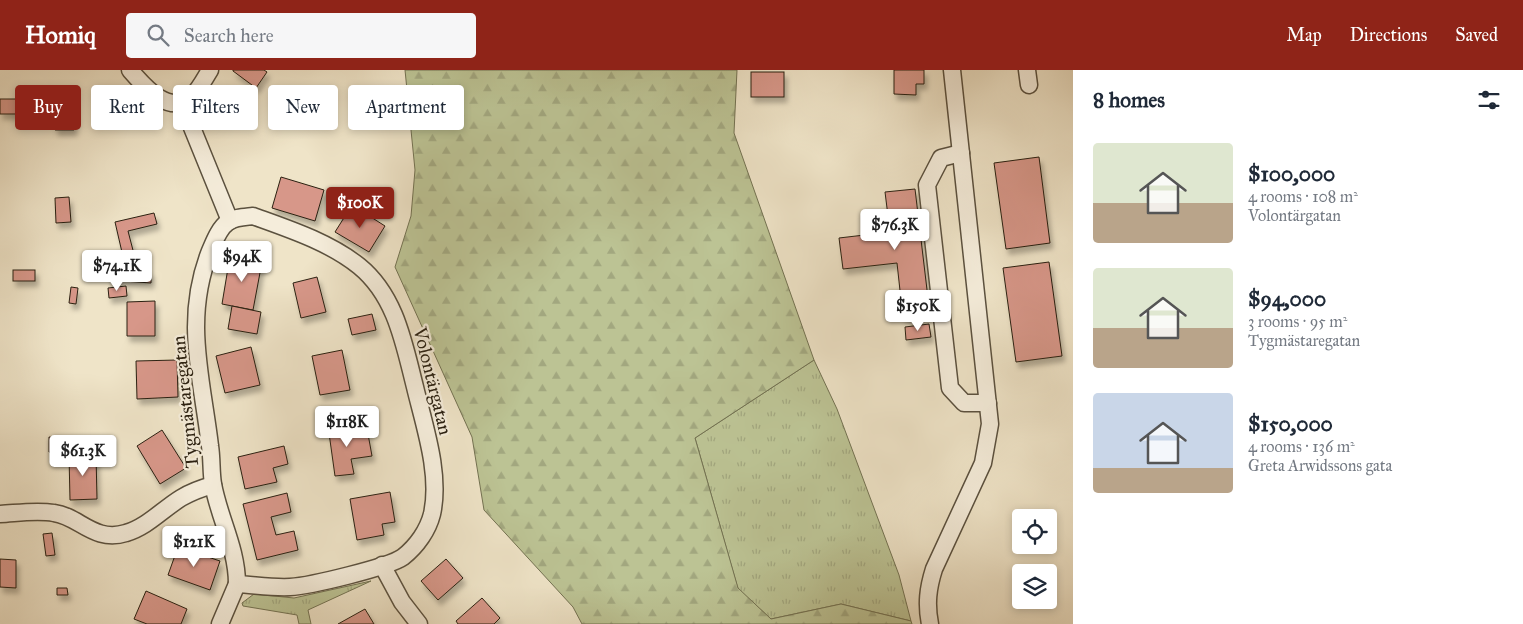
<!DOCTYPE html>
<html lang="en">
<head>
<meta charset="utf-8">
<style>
  :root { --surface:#fff; --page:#f6f6f7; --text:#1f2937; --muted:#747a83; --accent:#8f2418 }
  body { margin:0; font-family:"IM FELL Great Primer",serif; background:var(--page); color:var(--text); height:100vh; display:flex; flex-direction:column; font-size:19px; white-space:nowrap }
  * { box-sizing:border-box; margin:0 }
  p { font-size:16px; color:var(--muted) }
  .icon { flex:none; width:28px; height:28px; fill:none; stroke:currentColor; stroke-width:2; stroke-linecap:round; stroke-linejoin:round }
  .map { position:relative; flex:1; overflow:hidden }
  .details { display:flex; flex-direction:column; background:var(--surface); width:450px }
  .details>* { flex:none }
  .top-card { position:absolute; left:15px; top:15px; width:475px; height:45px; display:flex; gap:10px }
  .fabs { position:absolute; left:1012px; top:439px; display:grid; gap:10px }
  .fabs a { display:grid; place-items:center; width:45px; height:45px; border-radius:5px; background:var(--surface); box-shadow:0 2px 8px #0003; font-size:25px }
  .price { position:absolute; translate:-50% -42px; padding:0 11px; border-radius:5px; background:#fff; color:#222; font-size:16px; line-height:32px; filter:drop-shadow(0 1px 2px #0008) }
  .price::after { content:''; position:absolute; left:50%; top:30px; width:15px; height:11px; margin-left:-8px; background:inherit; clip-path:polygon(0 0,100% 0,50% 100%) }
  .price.active { background:var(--accent); color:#fff }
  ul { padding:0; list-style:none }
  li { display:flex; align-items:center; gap:15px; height:125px; padding:0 20px }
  li span { display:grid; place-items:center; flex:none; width:140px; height:100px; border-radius:5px; color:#555 }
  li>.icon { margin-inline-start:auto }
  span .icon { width:60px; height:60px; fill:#fffc; stroke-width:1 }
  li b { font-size:21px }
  h2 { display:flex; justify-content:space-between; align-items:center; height:60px; padding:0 20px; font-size:21px }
  .chip { padding:0 18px; border-radius:5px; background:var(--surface); box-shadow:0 2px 8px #0003; font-size:18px; line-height:45px }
  .chip.active { background:var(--accent); color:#fff }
  header { display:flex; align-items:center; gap:30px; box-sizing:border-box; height:70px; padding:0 25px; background:var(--accent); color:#fff }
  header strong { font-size:24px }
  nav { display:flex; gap:28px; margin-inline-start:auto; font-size:18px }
  .search { width:350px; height:45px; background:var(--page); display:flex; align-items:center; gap:12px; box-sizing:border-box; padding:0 18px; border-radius:5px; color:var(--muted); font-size:19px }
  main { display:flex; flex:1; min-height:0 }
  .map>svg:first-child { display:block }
  .grass { fill:url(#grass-tufts); stroke:#737252 }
  .forest { fill:url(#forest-firs); stroke:#737252 }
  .building { fill:#d79789; stroke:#2a2011; filter:url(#shadow) }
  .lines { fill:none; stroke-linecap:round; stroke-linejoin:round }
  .minor-casing { stroke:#5b513f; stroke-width:19 }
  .minor { stroke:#f5eddb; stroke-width:16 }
  .labels { text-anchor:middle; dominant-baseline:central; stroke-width:4.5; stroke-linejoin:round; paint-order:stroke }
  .street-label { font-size:19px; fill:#2a2011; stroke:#f5eddb }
</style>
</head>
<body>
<header>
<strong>Homiq</strong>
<div class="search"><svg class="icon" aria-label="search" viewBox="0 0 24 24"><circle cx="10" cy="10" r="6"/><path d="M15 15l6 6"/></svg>Search here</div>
<nav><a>Map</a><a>Directions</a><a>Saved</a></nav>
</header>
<main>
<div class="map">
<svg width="1073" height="554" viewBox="0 0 1073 554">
  <defs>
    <pattern id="grass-tufts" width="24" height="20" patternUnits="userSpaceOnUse" patternTransform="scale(1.25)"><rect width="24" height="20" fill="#bcc394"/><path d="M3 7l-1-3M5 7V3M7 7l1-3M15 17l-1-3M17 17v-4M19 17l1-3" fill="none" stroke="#a2a77f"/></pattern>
    <pattern id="forest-firs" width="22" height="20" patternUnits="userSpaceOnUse" patternTransform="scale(1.25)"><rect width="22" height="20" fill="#bcc394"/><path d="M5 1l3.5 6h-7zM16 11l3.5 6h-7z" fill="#a2a77f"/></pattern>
    <filter id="shadow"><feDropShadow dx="3" dy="5.5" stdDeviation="2.5" flood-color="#0004"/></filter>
  </defs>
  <rect width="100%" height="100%" fill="#efe4c8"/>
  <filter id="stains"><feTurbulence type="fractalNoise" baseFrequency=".004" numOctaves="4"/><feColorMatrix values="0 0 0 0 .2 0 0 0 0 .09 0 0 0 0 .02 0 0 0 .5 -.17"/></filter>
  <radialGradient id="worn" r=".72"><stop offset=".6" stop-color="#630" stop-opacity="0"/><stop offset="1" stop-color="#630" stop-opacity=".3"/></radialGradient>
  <!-- grass -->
  <g class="grass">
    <path d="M814,290L837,339L899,505L911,551L841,534L771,549L738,519L695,368Z"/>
    <path d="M371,511L308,540L311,554H299L297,545L243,536L242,533L254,524L294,528Z"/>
  </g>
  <!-- forest -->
  <path class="forest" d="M405,0H737L734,63L814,290L695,368L738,518L771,549L841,534L911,551L912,554H582L573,537L484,440L472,367L395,197L411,146L415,100Z"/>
  <!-- building -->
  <g class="building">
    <path d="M233,0H264L267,2L256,18L233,1Z"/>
    <path d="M894,0H924V14H916V25L894,24Z"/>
    <rect x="751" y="2" width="33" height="25"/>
    <rect x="48" y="16" width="16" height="11"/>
    <rect x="0" y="29" width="22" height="15"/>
    <path d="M54,32H73L74,60H55Z"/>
    <path d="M1039,87L1050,173L1006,179L994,93Z"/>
    <path d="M281,107L324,120L315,151L272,138Z"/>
    <path d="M915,119L930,245L903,248L897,193L843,199L839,168L890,162L885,122Z"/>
    <path d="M69,127L71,152L56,153L55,128Z"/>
    <path d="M352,135L385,156L369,182L335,162Z"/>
    <path d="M154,143L157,154L128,161L135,188L124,191L115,152Z"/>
    <path d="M230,186L262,192L253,240L222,234Z"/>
    <path d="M1049,192L1062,286L1016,292L1003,198Z"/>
    <rect x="13" y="200" width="22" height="11"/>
    <path d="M110,200L151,202V213L110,210Z"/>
    <path d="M317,207L326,242L301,248L293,213Z"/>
    <path d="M126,216L127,226L109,228L108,218Z"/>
    <path d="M71,217L78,218L76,234L69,233Z"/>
    <path d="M155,231V266H127V232Z"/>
    <path d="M232,236L261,242L257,264L228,259Z"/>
    <path d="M372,244L376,260L352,265L348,249Z"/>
    <path d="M929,254L931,267L906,270L905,257Z"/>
    <path d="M251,277L260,315L225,323L216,286Z"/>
    <path d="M342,280L350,320L320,325L312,286Z"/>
    <path d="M177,290L178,327L137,329L136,291Z"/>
    <path d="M351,353L353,366L368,364L372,386L351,389L354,404L335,406L328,356Z"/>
    <path d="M162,360L186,398L160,414L137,376Z"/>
    <path d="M49,367L63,368V383L49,382Z"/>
    <path d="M284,376L288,394L273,398L277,412L245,419L238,387Z"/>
    <path d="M69,385H96L97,429L70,430Z"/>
    <path d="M390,422L395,452L382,454L384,465L357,470L350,429Z"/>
    <path d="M287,423L291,442L271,447L276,465L294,461L298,480L257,490L243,434Z"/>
    <path d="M52,463L55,485L46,486L43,464Z"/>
    <path d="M178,477L220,491L210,520L168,505Z"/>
    <path d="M0,489L16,490V518L0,517Z"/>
    <path d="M446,489L463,508L438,530L421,511Z"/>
    <path d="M57,518H67L68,525H57Z"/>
    <path d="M146,521L187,539L181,554H147L134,549Z"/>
    <path d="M482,528L500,548L494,554H458L456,551Z"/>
    <path d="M365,539L374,554H338Z"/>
  </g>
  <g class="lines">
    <defs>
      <g id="minor">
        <path d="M130,0C144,16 169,47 192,26C199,20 205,8 210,0"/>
        <path d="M1027,0L1029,15"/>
        <path d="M182,33L230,151"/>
        <path d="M961,83L941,88L927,115L950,318L964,333H988"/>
        <path d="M253,146C289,159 329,172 359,196C396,226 404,274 415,317C424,355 441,404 432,444C428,460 417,476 403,487C389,497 310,516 290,517C273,518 255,515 237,514C237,478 219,448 213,414C211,402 212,389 210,376C202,308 183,249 210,181C214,172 219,158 228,152C235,147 244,147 253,146Z"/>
        <path d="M0,444C18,443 37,440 54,443C79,446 94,473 126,463C147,457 163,439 181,428C191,422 202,418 213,415"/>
        <path d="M382,495L402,532L419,554"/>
        <path d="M220,554L237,514"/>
        <path d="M930,554C926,534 928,518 934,499L983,393L990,354L952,0"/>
      </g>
    </defs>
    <!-- minor casing -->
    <use href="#minor" class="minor-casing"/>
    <!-- minor -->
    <use href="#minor" class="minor"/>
  </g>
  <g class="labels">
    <!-- street labels -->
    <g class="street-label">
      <text transform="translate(433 311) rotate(76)">Volontärgatan</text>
      <text transform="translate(185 332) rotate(-96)">Tygmästaregatan</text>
    </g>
  </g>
  <rect width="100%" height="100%" filter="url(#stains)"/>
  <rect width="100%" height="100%" fill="url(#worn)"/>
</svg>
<div class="fabs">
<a><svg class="icon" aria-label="locate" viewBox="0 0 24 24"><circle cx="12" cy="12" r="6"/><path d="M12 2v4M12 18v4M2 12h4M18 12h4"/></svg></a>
<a><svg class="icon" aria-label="layers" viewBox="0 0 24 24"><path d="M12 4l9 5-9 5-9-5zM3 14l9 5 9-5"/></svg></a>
</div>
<b class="price active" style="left:360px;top:159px">$100K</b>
<b class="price" style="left:895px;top:181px">$76.3K</b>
<b class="price" style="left:242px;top:213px">$94K</b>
<b class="price" style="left:117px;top:222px">$74.1K</b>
<b class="price" style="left:918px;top:262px">$150K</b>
<b class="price" style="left:347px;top:378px">$118K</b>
<b class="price" style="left:83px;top:407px">$61.3K</b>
<b class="price" style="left:194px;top:498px">$121K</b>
<div class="top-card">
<a class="chip active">Buy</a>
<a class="chip">Rent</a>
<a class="chip">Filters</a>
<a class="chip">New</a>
<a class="chip">Apartment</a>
</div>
</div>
<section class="details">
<h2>8 homes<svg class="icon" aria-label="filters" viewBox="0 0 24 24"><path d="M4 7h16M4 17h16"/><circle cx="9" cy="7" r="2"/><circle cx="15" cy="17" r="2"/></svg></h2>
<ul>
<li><span style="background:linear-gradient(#dfe7d0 60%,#b9a48a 0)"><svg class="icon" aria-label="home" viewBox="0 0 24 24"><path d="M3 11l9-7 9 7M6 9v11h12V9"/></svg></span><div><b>$100,000</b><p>4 rooms · 108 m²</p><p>Volontärgatan</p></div></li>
<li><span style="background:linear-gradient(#dfe7d0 60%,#b9a48a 0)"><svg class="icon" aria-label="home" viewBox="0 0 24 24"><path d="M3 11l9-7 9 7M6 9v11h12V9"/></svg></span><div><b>$94,000</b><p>3 rooms · 95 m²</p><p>Tygmästaregatan</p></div></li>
<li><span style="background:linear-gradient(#c9d6e8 75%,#b9a48a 0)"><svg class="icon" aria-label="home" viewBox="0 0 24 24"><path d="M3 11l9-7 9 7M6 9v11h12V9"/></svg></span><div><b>$150,000</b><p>4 rooms · 136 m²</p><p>Greta Arwidssons gata</p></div></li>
</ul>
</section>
</main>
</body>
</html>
